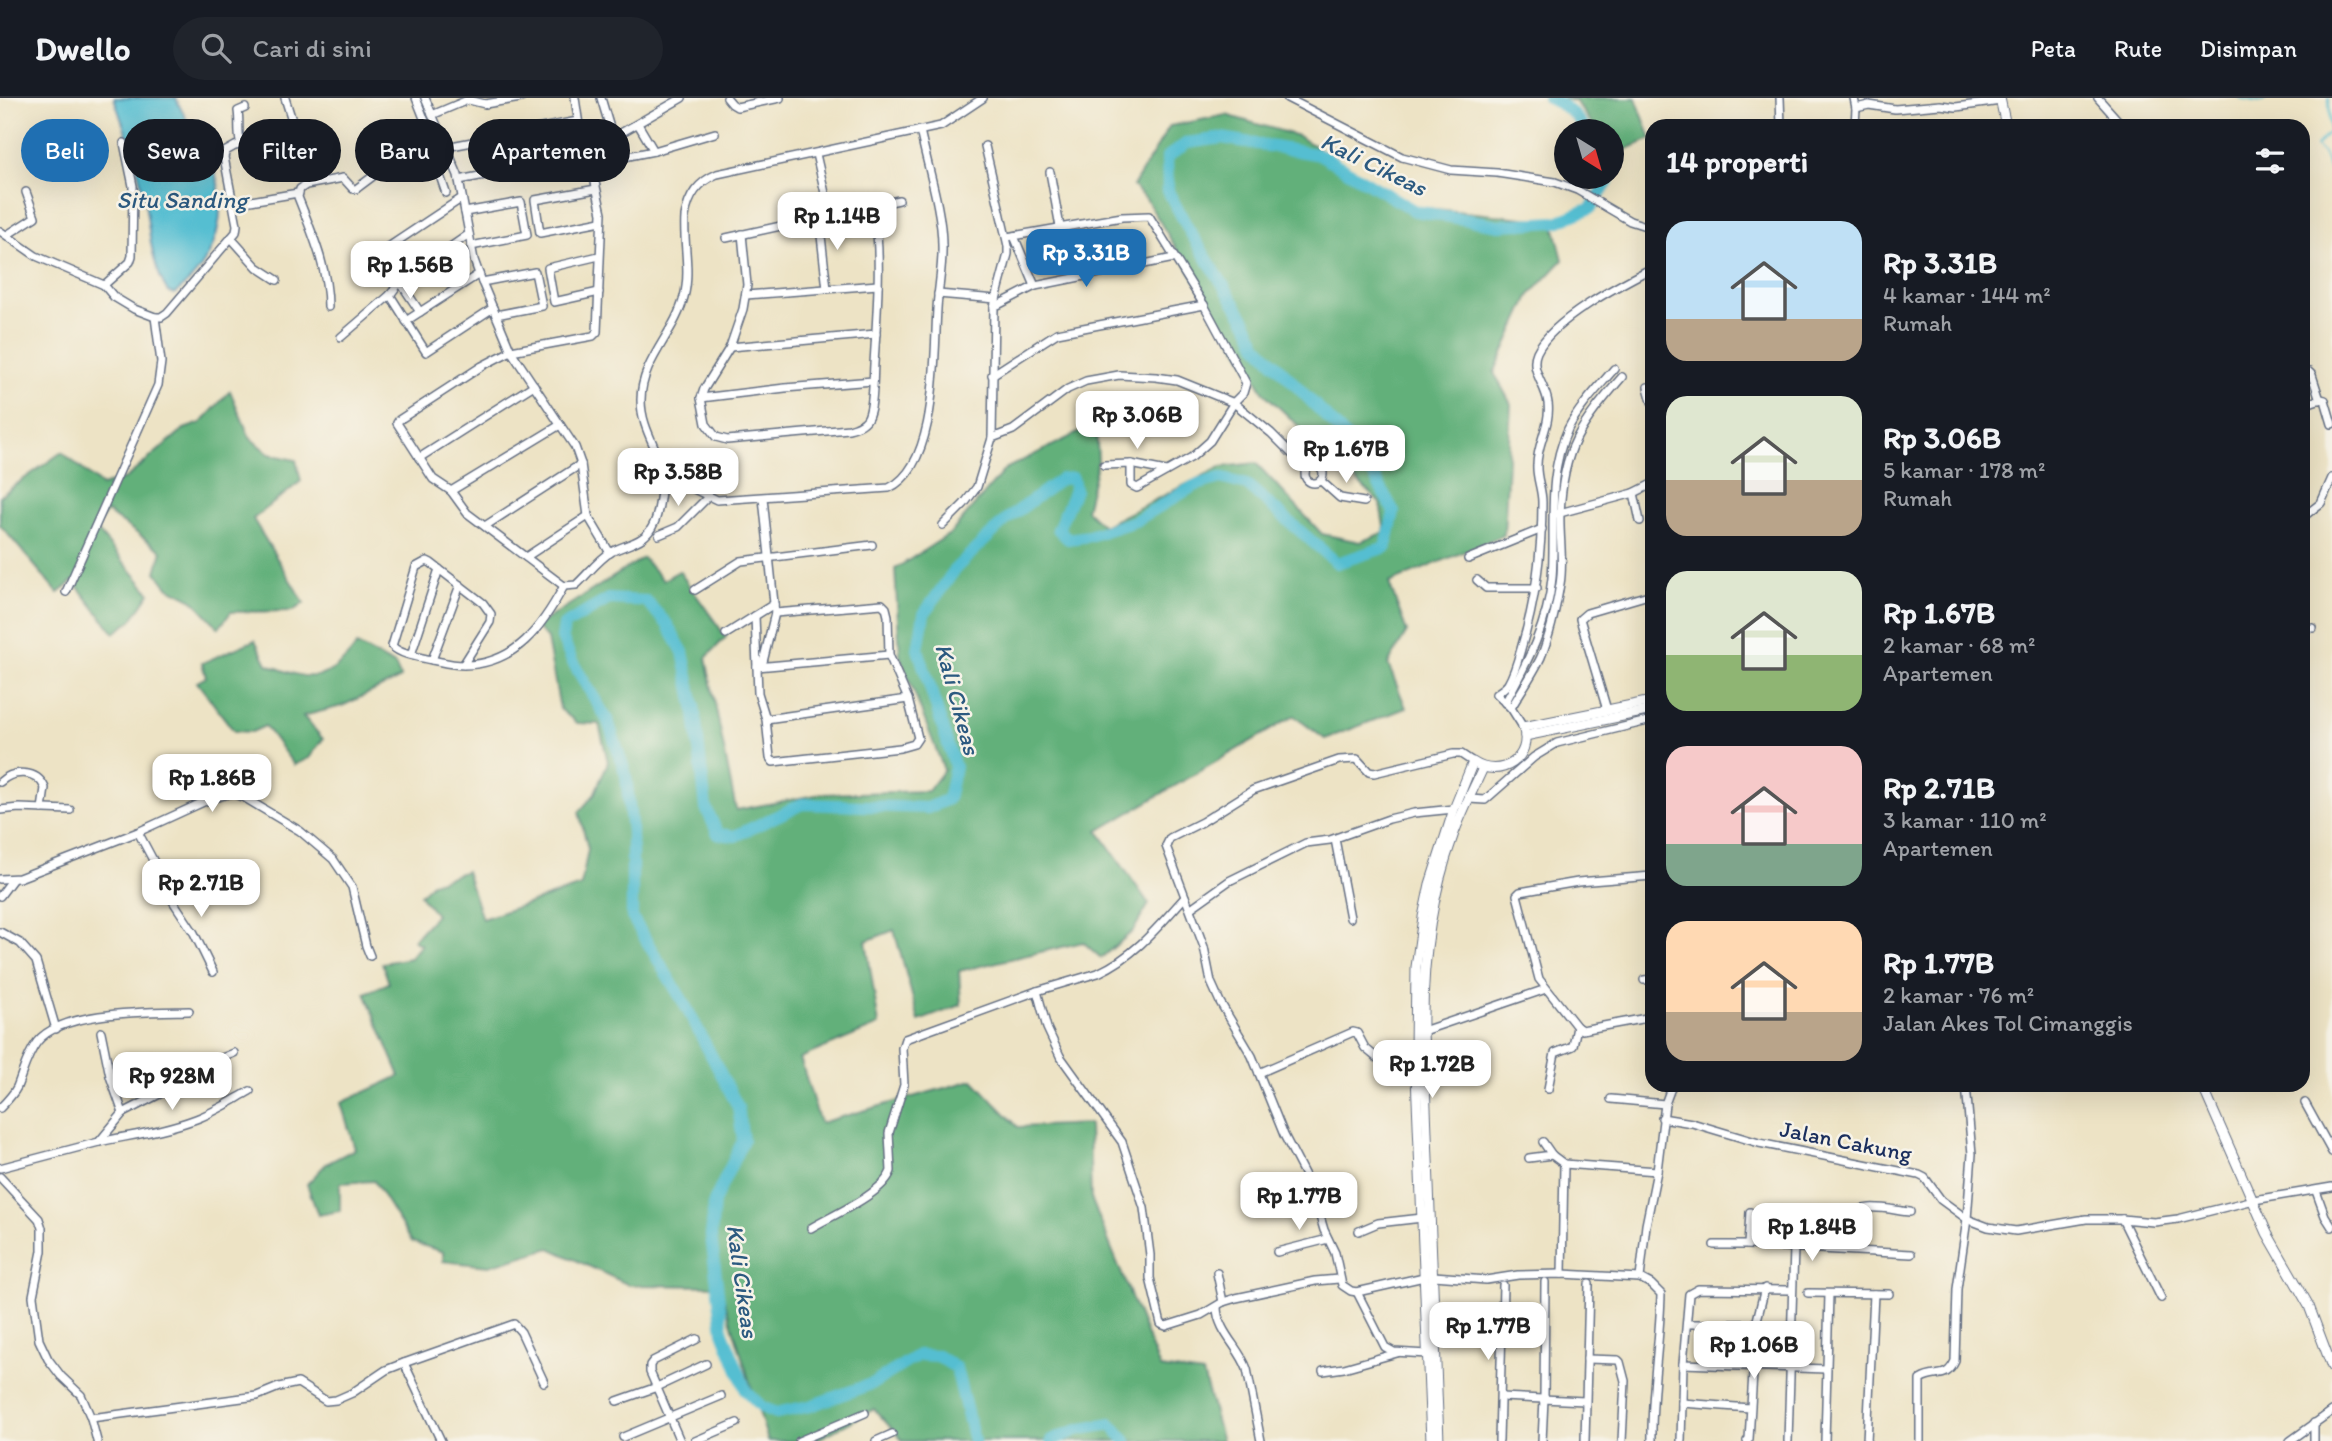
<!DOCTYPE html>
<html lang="id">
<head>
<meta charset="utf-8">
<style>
  :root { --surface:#171b24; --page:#20242c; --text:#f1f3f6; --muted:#9ea1a6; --line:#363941; --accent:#1f6fb2 }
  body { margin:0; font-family:Itim,sans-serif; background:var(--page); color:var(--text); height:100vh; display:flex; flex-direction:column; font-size:26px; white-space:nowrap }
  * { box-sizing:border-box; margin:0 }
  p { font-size:23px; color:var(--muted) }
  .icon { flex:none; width:38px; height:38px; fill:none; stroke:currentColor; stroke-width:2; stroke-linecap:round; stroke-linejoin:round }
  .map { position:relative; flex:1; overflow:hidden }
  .details { position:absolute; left:1645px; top:21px; width:665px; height:973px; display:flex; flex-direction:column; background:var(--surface); border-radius:21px; box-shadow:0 7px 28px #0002 }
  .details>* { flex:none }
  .top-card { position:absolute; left:21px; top:21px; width:665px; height:63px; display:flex; gap:14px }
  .needle { width:46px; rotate:143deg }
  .tools { position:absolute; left:1554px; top:21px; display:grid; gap:14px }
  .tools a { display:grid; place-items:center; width:70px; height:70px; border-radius:50%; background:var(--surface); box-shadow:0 7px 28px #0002; font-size:35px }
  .price { position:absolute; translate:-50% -60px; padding:0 16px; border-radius:14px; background:#fff; color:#222; font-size:23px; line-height:46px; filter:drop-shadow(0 2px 4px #0008) }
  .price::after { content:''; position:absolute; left:50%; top:42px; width:21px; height:16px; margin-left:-10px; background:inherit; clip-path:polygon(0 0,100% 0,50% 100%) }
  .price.current { background:var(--accent); color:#fff }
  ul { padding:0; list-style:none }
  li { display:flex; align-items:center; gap:21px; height:175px; padding:0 21px }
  li span { display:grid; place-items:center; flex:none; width:196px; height:140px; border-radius:21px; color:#555 }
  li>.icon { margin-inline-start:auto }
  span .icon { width:84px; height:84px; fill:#fffc; stroke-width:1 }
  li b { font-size:30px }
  h2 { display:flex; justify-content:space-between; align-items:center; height:84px; padding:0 21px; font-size:30px }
  .tag { padding:0 24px; border-radius:32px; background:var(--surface); box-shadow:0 7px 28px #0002; font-size:24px; line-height:63px }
  .tag.current { background:var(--accent); color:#fff }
  header { display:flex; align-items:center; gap:42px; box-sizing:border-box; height:98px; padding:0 35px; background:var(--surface); border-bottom:2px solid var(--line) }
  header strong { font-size:33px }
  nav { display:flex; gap:38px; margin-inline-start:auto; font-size:24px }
  .search { width:490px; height:63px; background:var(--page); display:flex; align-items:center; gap:18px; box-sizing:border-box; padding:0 24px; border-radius:38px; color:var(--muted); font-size:26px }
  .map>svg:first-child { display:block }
  .forest { fill:#62b07a; stroke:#3e706c; stroke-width:2 }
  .water { fill:#55bed1; stroke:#387698; stroke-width:2 }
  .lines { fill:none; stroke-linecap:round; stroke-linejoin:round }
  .stream { stroke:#55bed1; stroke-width:2 }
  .river { stroke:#55bed1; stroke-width:12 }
  .minor-casing { stroke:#646e82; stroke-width:10 }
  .major-casing { stroke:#646e82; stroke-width:11 }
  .minor { stroke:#fff; stroke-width:7 }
  .major { stroke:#fff; stroke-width:9 }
  .labels { text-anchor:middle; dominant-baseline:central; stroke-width:5; stroke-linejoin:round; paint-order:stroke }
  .street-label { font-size:23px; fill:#1b2f5e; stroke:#f7f3e8 }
  .water-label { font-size:24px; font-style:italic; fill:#2c5a80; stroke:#f7f3e8 }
</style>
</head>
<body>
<header>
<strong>Dwello</strong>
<div class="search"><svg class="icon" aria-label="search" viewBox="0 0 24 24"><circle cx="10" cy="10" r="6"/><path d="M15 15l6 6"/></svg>Cari di sini</div>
<nav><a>Peta</a><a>Rute</a><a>Disimpan</a></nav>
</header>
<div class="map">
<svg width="2332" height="1343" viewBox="0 0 2332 1343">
  <rect width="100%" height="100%" fill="#f7f3e8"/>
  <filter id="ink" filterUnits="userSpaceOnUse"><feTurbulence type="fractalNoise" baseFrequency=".0143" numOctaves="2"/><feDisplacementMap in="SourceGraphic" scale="14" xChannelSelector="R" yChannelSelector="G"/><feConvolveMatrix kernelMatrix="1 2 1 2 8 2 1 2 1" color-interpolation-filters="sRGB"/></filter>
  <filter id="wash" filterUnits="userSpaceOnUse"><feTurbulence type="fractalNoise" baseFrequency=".00686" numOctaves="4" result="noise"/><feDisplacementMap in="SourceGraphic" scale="28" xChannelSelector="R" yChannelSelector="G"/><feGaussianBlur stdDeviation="1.57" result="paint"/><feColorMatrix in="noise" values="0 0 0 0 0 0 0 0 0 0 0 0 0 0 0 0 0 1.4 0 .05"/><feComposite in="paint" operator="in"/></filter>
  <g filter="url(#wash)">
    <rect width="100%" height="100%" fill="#ede3c5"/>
    <!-- forest -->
    <g class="forest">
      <path d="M1563,0H1636L1651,41L1613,57L1612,33H1597L1575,3Z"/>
      <path d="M1226,17L1298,38L1416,109L1553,123L1563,162L1529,198L1494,275L1511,306L1504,437L1389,485L1407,534L1388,566L1406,610L1325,641L1294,618L1098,733L1149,806L1133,833L1101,860L1083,844L959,873L961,907L919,923L894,832L866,843L879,927L800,960L820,1025L973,982L1018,1029L1089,1026L1091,1100L1160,1270L1203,1276L1222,1343H903L874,1311L815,1343H768L720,1188L629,1187L550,1150L489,1168L443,1163V1154L412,1144L374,1083L340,1085V1113L318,1117L307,1086L326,1066L355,1051L341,1005L400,978L365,895L389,885L382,865L410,860L421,847L413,842L436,817L420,797L432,785L466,773L482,821L581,788L588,751L579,714L594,697L608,664L599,626L577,625L560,611L547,541L536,528L643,460L663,482L679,473L726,539L706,560L736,712L821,696L928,693L944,672L900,558L895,471L951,435L1005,371L1096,326L1098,362L1086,412L1103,428L1221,369L1256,365L1322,436L1360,444L1385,434L1380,405L1265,296L1146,101L1133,88L1170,28Z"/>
      <path d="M230,293L250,340L269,356L296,362L301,383L253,421L304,505L293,513L231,514L219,530L193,502L169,490L156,474L162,453L107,414L95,430L150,495L131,523L114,535L73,483L58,495L0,427V398L62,354L102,388L126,380L184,331L201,325Z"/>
      <path d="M255,542L267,566C310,584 327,586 357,547L395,567L401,580L342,608L303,618L323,641L309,660L294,667L265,628L252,634L234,633L197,584L206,579L202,565Z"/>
    </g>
    <!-- water -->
    <path class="water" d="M114,0H176C184,22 201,40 210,61C232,111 218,164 174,196L168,194C149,164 150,128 143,94C137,62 124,30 114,0Z"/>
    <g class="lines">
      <!-- stream -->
      <g class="stream">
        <path d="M2240,0L2262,4L2268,0"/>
        <path d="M2329,0L2330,34L2316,48L2323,55L2332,76"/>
        <path d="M2332,81V85"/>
      </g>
      <!-- river -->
      <g class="river">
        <path d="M1548,0C1565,6 1576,18 1587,33"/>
        <path d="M974,1343L956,1270L938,1258L918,1257L874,1285L810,1308L776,1315L762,1309L746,1293L723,1234L711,1138L714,1104L743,1042L738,1009L684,905L632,819V735L626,677L608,623L572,563L562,540L564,527L609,501L646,503L667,526L683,554L694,608L706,710L718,736L735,738L802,706L928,710L948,701L955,669L918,551L924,516L956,470L1007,421L1061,381L1073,380L1075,392L1058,431L1068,441L1089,438L1135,423L1194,388L1220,380L1247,387L1337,465L1386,449L1394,414L1362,356L1258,248L1247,225L1189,132L1168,93L1167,59L1187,45L1222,40L1321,57L1415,113L1499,127L1557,124L1591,110L1608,84V79"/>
        <path d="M1051,1343L1077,1332L1111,1326L1126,1343"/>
      </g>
    </g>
  </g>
  <g filter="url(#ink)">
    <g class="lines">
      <defs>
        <g id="minor">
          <path d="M416,0L425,23L431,52L446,95"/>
          <path d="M425,0L458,77L474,162L482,184L511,253L575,349L581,366L588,418L610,455"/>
          <path d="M468,0L469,2L485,6L521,0"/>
          <path d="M575,0L579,27L590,62L602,115L597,234L593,238L511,253L482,268L399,322L397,325L433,381L451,393L467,415L564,488L576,487C587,477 599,461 611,454C628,445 646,445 654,425C659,416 664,377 662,368C654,345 641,327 641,302C641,263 675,235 684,199C691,173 683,145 685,119C688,98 698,84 717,76L941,28L983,0"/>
          <path d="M601,0L619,60L654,53L715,35"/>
          <path d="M727,0L732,6L737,9L780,0"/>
          <path d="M1287,0L1402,59L1451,72L1497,75L1555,84L1577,92L1630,123L1652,130"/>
          <path d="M1780,0L1781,28"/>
          <path d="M1854,0L1856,10L1855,28"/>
          <path d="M2098,0L2123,28"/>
          <path d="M1856,10L1869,7L1895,11L1940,7L1956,9L2001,3"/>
          <path d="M432,17L470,1"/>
          <path d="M578,23L520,34L527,67L588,56"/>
          <path d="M638,26L654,53"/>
          <path d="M296,35L313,85"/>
          <path d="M612,40L682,0"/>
          <path d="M241,47C237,34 240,25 238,13L245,10"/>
          <path d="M446,49L509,37L516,71L459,82"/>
          <path d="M816,56L830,117"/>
          <path d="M1050,74L1060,129"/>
          <path d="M596,91L535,102L540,135L601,123"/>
          <path d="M233,106L298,95"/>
          <path d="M465,114L521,104L527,137L471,148"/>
          <path d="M819,120L827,191"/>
          <path d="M0,133L36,158L104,187L114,199L134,211L155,219H161L167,215L236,134L237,127L224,59L226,53L235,48L296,35L285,0"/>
          <path d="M742,136L747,187L743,211L730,249L704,291L701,300L706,326L716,339L727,342L849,331C856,329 863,327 867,321C874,310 873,280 874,266C877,214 882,160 874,108"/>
          <path d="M7,137L35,119L26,94"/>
          <path d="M1014,138L1035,188"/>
          <path d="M1007,139L1122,119L1149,118L1204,207L1246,285L1243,295L1235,303L1210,343L1192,359L1137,390L1131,387V366"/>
          <path d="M231,140L257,169L277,182"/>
          <path d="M726,140L899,102"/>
          <path d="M482,184L535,174L542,208L496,217"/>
          <path d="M104,187L130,164L132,158L133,88L124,45"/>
          <path d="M599,194L554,204L548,170L599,158"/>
          <path d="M938,196L996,201"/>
          <path d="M390,197L400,184L469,136"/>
          <path d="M746,197L878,187"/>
          <path d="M328,209C328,170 312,135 298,99L300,91L306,87L343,80L353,91H356L428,37"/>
          <path d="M994,209L1035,188L1174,160"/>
          <path d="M420,214L396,178L387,150L462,100"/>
          <path d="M406,223L479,176"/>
          <path d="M341,239L390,197L426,254L493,210"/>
          <path d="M730,249L876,236"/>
          <path d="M2303,274H2309L2312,277L2320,302"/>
          <path d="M992,277L1057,235L1204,207"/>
          <path d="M1648,289L1652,304"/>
          <path d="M701,300L785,290L873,283"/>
          <path d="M2303,307L2321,301L2325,302L2332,326"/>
          <path d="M992,340L1013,332L1068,291L1086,283L1119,277L1156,279L1177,282L1234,305L1271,335L1306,370"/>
          <path d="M419,360L534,287"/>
          <circle cx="1314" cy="376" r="9"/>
          <path d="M1104,367L1131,366L1166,373"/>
          <path d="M663,370L694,391L717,402L889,390C938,368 934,257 937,211C938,191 943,167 942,147C942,112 927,67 920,32"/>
          <path d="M1321,383L1340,400L1364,404"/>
          <path d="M451,393L560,327"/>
          <path d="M1634,395L1640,423"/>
          <path d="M1556,416L1634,395L1652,386"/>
          <path d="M2303,419L2321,405L2332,380"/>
          <path d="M943,427L964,406L977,389L992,340L994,209L1008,156V148L985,48"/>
          <path d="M485,428L581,366"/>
          <path d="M659,437L678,429L708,399"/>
          <path d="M526,459L588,418"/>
          <path d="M1468,461L1542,431"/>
          <path d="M1477,482L1486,490H1537"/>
          <path d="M695,492L741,463L872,447"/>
          <path d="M66,494L158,287L161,264L155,219"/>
          <path d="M755,518L758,595L766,621L770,660L773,664L900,650L914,646L918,640L908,601L889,557L888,518L886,510L882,506L775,515"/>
          <path d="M2303,530H2313"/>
          <path d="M726,536L774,506"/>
          <path d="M411,557L439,471"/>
          <path d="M432,562L460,487"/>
          <path d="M463,567L490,524L491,516L483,505L431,465L427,463L416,469L392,548C401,557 419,559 432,562C442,564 453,567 464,567C516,566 542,529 564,488"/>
          <path d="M762,568L775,515L763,400"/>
          <path d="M757,569L889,557"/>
          <path d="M1505,605C1527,565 1548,526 1552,480C1556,429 1546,379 1568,331C1579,309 1598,290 1614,271"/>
          <path d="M1511,610C1521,593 1533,576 1541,559C1550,537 1556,510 1560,486C1564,464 1559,439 1560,416C1563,349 1580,328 1622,279"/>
          <path d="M1607,612L1580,521L1587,515L1652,496"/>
          <path d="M766,621L908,601"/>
          <path d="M1523,629L1511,610L1496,596C1500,593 1505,590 1508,586C1514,576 1518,562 1521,551C1536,502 1542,454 1542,404C1542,391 1536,379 1537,367C1537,345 1551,327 1548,305C1546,287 1529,272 1537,254C1552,222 1621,186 1652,170"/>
          <path d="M0,684C13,672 37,671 45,690L42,711"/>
          <path d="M1469,701L1485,702L1534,659L1557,645L1652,622"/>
          <path d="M0,712L19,710L70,712"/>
          <path d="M138,734L154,764L161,785L194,835L213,874"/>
          <path d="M1335,741L1350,820"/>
          <path d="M1652,778L1578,784L1520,794L1517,797L1539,881L1577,929L1582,932L1652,919"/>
          <path d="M0,781L19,780L138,734L210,701L232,695L245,700L300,733L333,761L352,789L366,848L370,858"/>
          <path d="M0,798L12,782"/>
          <path d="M1191,810L1229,783L1306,745L1330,742L1389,721L1414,715L1454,711"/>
          <path d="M0,834L20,845L36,863L56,931"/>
          <path d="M1644,882L1652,881"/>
          <path d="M1037,893L1047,930L1060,958L1122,1044L1144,1110L1150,1157V1180L1161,1226L1166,1228L1201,1217L1223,1204L1236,1200L1315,1183L1339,1181"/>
          <path d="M1423,933L1546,891"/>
          <path d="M101,934L110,978L123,1015"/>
          <path d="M1259,975L1353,934L1357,935L1365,950L1377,960L1415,953"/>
          <path d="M1548,991L1555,955L1573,948L1577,929"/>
          <path d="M1611,1001L1665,1006"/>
          <path d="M2305,1005L2332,1054"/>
          <path d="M0,1010C6,1004 13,997 17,989C23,974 27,957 37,944C62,912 151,914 189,913"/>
          <path d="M1662,1020L1692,1025L1759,1045L1919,1077L1925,1080L1941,1102L1967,1121L1988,1129L2016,1133L2086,1121H2122L2154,1124L2178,1121L2254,1102L2332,1089"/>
          <path d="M99,1044C132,1037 164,1033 196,1021C215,1014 232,1003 250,993"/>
          <path d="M1543,1044L1552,1057L1564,1066L1657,1073"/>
          <path d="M1529,1060L1552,1057"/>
          <path d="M0,1070L99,1044L123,1015L181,985L200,969L234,955"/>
          <path d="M0,1079L39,1121L42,1130V1153L33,1198L39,1242L48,1261L61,1278L81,1297L91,1320L97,1343"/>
          <path d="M2316,1093L2325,1118L2332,1129"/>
          <path d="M2122,1121L2161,1200"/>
          <path d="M811,1130C833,1117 883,1096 891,1073L889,1035L904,987L902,950L905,941L1037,893L1098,875C1135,858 1158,829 1185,799"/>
          <path d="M1359,1133L1378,1125L1422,1120"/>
          <path d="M1714,1147H1748L1911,1156"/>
          <path d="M1748,1147L1750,1114"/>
          <path d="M1845,1152L1847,1120C1862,1103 1889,1112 1910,1114"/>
          <path d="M1277,1154L1328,1141"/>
          <path d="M1217,1175L1223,1204"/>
          <path d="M1562,1176L1564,1066"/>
          <path d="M1434,1178L1486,1182L1518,1177L1562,1176L1640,1180"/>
          <path d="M1424,1179L1357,1194L1351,1193L1342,1187L1335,1155L1324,1132L1312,1091L1284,1037L1252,958L1220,904L1211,884L1204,849L1166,748L1170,740L1202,724L1253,692L1339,662L1357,661L1369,674L1374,675L1453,656H1461L1473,664"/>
          <path d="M1357,1194L1385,1249L1394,1254L1427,1256"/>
          <path d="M1808,1195L1889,1196"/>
          <path d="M1217,1209C1217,1233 1240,1250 1247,1271L1261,1343"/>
          <path d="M1687,1226H1756"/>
          <path d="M1587,1261L1618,1262L1620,1264L1625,1283L1622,1343"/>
          <path d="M404,1265L514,1226L521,1234L544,1284"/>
          <path d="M1683,1266L1826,1271"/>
          <path d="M1323,1273L1344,1270L1397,1255"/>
          <path d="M1501,1299L1585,1303"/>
          <path d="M617,1303L657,1289L706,1266"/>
          <path d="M1682,1305L1750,1310"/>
          <path d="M91,1320L257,1298L279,1289L298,1285L326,1303L336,1302L352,1295L386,1272L404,1265L441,1343"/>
          <path d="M623,1339L721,1298"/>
          <path d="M680,1343L650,1274V1267L653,1263L697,1241"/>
          <path d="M695,1343L737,1325"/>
          <path d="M799,1343L865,1315"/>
          <path d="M876,1343L892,1336"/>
          <path d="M1499,1343L1503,1187"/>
          <path d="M1542,1343L1544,1301L1545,1184"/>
          <path d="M1585,1343L1589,1186"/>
          <path d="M1652,1343C1651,1294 1660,1245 1661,1196L1651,1186L1640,1180L1646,1127L1657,1073L1665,1006L1672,987"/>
          <path d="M1681,1343L1683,1266L1689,1196L1698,1191L1788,1192"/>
          <path d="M1747,1343L1749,1341L1756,1226L1765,1190"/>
          <path d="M1788,1343L1794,1150"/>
          <path d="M1825,1343L1829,1196"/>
          <path d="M1867,1343L1874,1196"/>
          <path d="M1920,1343V1282C1936,1272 1946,1283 1955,1263L1957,1191L1967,1121L1972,1056L1966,987"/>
          <path d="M2290,1343L2332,1313"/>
          <path d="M2314,1343V1325"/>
        </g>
        <g id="major">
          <path d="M2000,0L2006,28"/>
          <path d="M1525,638L1652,612"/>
          <path d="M2202,987L2267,1135L2309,1208L2332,1269"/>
          <path d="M1431,1343L1415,953L1416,869L1423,819L1430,786L1454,711L1473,664C1500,682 1534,660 1523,629L1652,603"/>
          <path d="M1439,1343L1423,933C1422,868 1430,801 1453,738C1461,715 1473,692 1483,670"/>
        </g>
      </defs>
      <!-- minor casing -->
      <use href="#minor" class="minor-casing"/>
      <!-- major casing -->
      <use href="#major" class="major-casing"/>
      <!-- minor -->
      <use href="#minor" class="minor"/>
      <!-- major -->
      <use href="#major" class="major"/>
    </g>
  </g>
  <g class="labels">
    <!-- street labels -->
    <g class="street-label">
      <text transform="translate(1846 1043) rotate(11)">Jalan Cakung</text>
    </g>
    <!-- water labels -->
    <g class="water-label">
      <text transform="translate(1374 66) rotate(26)">Kali Cikeas</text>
      <text x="182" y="101">Situ Sanding</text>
      <text transform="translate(958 601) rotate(75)">Kali Cikeas</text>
      <text transform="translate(743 1183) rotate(82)">Kali Cikeas</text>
    </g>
  </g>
</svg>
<div class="tools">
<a><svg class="needle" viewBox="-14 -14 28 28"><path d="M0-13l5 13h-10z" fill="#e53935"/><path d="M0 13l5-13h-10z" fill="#9ea1a6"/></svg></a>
</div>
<b class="price" style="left:837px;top:154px">Rp 1.14B</b>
<b class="price current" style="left:1086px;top:191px">Rp 3.31B</b>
<b class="price" style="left:410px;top:203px">Rp 1.56B</b>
<b class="price" style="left:1137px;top:353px">Rp 3.06B</b>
<b class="price" style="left:1346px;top:387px">Rp 1.67B</b>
<b class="price" style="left:678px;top:410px">Rp 3.58B</b>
<b class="price" style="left:212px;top:716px">Rp 1.86B</b>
<b class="price" style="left:201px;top:821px">Rp 2.71B</b>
<b class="price" style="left:1432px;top:1002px">Rp 1.72B</b>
<b class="price" style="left:172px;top:1014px">Rp 928M</b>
<b class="price" style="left:1299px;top:1134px">Rp 1.77B</b>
<b class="price" style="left:1812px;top:1165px">Rp 1.84B</b>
<b class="price" style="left:1488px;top:1264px">Rp 1.77B</b>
<b class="price" style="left:1754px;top:1283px">Rp 1.06B</b>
<div class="top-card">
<a class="tag current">Beli</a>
<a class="tag">Sewa</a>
<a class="tag">Filter</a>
<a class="tag">Baru</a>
<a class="tag">Apartemen</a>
</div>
<section class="details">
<h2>14 properti<svg class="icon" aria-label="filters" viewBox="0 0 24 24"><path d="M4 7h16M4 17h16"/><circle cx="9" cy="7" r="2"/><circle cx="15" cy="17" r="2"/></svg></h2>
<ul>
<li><span style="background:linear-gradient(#bfe0f5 70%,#b9a48a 0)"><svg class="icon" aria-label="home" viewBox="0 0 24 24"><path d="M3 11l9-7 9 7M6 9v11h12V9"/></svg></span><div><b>Rp 3.31B</b><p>4 kamar · 144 m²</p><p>Rumah</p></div></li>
<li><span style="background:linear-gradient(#dfe7d0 60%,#b9a48a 0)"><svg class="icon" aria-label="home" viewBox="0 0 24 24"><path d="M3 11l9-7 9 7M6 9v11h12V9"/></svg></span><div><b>Rp 3.06B</b><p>5 kamar · 178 m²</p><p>Rumah</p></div></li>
<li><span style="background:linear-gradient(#dfe7d0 60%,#8fb573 0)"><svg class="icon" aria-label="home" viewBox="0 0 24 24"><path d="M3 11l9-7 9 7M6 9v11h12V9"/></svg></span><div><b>Rp 1.67B</b><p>2 kamar · 68 m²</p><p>Apartemen</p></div></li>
<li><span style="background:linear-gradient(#f6c9c9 70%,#7fa58c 0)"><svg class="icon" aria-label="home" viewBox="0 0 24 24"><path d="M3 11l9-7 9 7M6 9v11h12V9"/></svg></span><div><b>Rp 2.71B</b><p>3 kamar · 110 m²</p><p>Apartemen</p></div></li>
<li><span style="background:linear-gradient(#ffd9b3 65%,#b9a48a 0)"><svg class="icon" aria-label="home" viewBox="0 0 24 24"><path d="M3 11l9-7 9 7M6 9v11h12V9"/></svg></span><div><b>Rp 1.77B</b><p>2 kamar · 76 m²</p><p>Jalan Akes Tol Cimanggis</p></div></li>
</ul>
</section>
</div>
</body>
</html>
